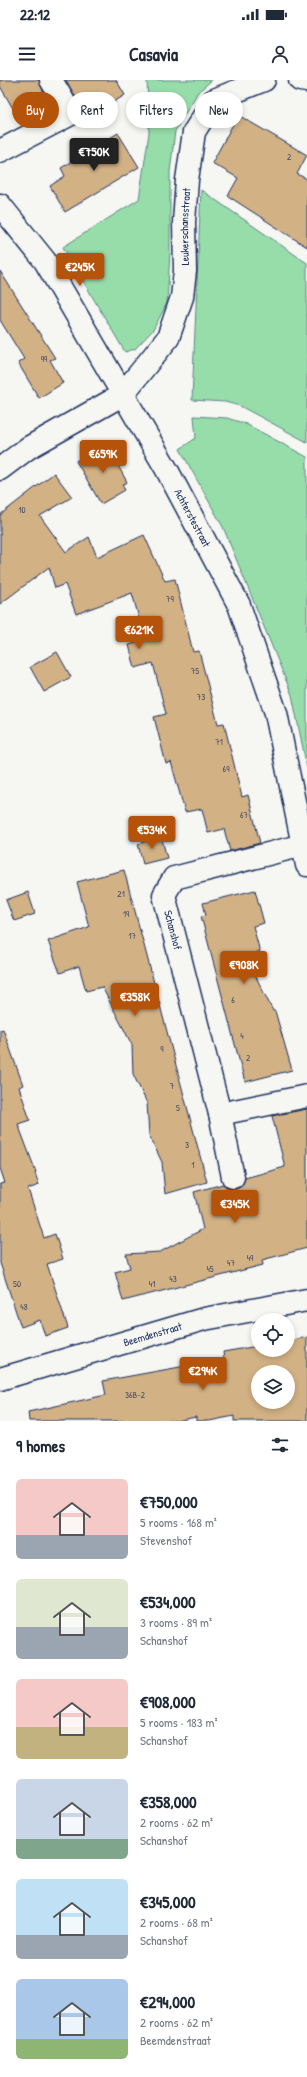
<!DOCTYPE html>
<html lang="en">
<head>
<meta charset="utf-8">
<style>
  :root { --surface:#fff; --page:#f2f2f3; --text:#1f2937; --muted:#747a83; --accent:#b45309 }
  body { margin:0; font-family:"Patrick Hand",sans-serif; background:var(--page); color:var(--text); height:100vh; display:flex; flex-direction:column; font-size:15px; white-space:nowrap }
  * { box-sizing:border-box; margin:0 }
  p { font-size:13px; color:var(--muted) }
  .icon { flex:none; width:22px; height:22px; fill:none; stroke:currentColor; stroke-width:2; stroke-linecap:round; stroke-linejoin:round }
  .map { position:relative; height:1341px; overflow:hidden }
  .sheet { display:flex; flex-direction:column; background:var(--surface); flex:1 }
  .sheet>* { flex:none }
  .banner { position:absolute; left:12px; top:12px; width:283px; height:36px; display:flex; gap:8px }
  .buttons { position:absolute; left:251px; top:1233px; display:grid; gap:8px }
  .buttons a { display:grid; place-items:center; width:44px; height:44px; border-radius:50%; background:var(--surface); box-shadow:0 2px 6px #0003; font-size:20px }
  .price { position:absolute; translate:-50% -34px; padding:0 9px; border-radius:4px; background:var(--accent); color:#fff; font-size:13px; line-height:26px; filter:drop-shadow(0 1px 2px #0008) }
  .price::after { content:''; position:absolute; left:50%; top:24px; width:12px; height:9px; margin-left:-6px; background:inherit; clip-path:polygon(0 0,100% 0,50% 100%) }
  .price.on { background:#222; color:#fff }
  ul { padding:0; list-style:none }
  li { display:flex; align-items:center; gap:12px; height:100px; padding:0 16px }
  li span { display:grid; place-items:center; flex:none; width:112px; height:80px; border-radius:6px; color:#555 }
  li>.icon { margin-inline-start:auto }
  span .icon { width:48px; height:48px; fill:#fffc; stroke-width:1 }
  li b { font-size:17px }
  h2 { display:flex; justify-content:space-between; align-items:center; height:48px; padding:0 16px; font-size:17px }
  .tag { padding:0 14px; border-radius:18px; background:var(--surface); box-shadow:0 2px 6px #0003; font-size:14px; line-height:36px }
  .tag.on { background:var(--accent); color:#fff }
  .status { display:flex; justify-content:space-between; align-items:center; height:28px; padding:0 20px; background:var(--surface); direction:ltr }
  .status svg { height:11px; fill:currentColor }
  header { display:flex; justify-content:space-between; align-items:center; height:52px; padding:0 16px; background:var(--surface); font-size:18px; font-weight:700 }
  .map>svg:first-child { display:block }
  .green { fill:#97ddaa; stroke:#598684 }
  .building { fill:#d2b185; stroke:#1b2f5e; fill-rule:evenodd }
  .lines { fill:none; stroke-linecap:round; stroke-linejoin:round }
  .minor-casing { stroke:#1b2f5e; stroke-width:25 }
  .minor { stroke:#f6f6f2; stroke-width:22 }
  .labels { text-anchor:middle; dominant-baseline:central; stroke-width:4; stroke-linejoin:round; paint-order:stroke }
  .number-label { font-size:9px; fill:#495068 }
  .street-label { font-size:11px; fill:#1b2f5e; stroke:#f6f6f2 }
</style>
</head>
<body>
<div class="status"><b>22:12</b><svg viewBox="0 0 49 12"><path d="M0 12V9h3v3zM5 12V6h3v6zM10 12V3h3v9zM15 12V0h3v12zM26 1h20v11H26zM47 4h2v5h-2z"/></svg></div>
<header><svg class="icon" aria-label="menu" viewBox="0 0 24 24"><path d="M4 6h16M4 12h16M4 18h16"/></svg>Casavia<svg class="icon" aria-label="person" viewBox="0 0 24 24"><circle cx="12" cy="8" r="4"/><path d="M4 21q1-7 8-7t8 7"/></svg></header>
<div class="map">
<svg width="307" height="1341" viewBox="0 0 307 1341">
  <rect width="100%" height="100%" fill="#f6f6f2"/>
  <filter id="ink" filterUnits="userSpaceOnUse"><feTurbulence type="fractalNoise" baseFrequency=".025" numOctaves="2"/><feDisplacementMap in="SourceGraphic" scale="8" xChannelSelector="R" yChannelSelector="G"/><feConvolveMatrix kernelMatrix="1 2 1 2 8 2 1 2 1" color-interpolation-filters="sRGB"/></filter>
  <g filter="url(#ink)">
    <!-- green -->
    <g class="green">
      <path d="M147,0H212L198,12L175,51L170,92V173L167,223L153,250L135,269L125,272L63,167L139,119L149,53Z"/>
      <path d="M201,110L307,183V362L240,326L225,322L192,320Z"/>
      <path d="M194,336L227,338L246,344L307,377V688L292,615L223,447L180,369L196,358Z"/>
    </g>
    <!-- building -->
    <g class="building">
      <path d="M0,0H39L44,13L15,32L0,6Z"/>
      <path d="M66,0H116L125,15L88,38Z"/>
      <path d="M238,35L307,75L297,94L307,99V167L228,116L238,98L212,83Z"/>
      <path d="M118,53L139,87L65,132L50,106L65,96L61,88Z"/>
      <path d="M0,191L55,278L50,280L63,303L39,318L18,283L24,279L0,240Z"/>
      <path d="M100,367L109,369L127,402L122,405L125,410L101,424L76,381Z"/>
      <path d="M54,393L72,417L40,436L66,472L89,457L97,477L144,455L165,501L175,499L193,572L199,571L218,644L224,643L242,717L248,715L260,763L230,771L224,749L208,753L202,729L185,732L171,682L166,684L154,637L166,634L153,583L135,588L129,565L145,560L132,513L76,534L65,504L55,508L49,487L0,524V435Z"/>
      <path d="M57,572L71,597L44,612L30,587Z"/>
      <path d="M161,756L167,778L143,784L138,764Z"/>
      <path d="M124,790L207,1102L165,1114L162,1082L149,1055L147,1023L133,994L132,965L102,907L86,911L79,886L60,893L48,861L89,847L77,802Z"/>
      <path d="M255,810L264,843L253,846L260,872H257L258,885L251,887L273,931H275L292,990L245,1002L201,836L206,835L203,823Z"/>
      <path d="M28,812L35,834L14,841L6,820Z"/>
      <path d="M3,949L23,1005L19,1007L30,1040L18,1044L36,1092L35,1093L39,1105L28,1109L44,1158L55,1154L63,1179L47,1184L68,1248L45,1256L40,1240L21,1247L0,1183V1104L5,1103L0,1088V950Z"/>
      <path d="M307,1029V1168L262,1180L263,1185L123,1221L115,1192L130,1188L126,1174L160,1172L203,1149L194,1112L223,1104L229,1109H236L242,1106L245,1098L285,1087L272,1036Z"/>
      <path d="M307,1257V1341H234V1336L209,1341H196V1337L176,1341H29L28,1332L106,1315L103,1301L224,1279L223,1272L258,1266V1270H288V1261ZM258,1292H288V1322H258Z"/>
    </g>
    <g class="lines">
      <defs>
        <g id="minor">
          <path d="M300,0L307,1"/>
          <path d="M0,71L71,34L51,0"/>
          <path id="s1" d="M0,125L45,181L167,390L239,525L276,633L307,785"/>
          <path id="s2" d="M0,389L28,368L122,315L168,258L182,217L185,191L184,142L187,100L194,52L214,20L264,0"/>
          <path d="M220,1034L307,1016"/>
          <path d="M233,1097L220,1034L164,815L174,798L303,765"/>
          <path id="s3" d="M0,1299L204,1239L307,1220"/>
        </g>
      </defs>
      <!-- minor casing -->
      <use href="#minor" class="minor-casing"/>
      <!-- minor -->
      <use href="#minor" class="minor"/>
    </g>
  </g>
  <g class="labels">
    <!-- number labels -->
    <g class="number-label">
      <text x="289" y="77">2</text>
      <text x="44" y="279">99</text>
      <text x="22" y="430">10</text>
      <text x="170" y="519">79</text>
      <text x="195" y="591">75</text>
      <text x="201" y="617">73</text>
      <text x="219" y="662">71</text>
      <text x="226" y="689">69</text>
      <text x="244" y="735">67</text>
      <text x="121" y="814">21</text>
      <text x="126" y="834">19</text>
      <text x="132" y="856">17</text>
      <text x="233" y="920">6</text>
      <text x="242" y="956">4</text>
      <text x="162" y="969">9</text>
      <text x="248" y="978">2</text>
      <text x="172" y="1006">7</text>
      <text x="178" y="1028">5</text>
      <text x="187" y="1065">3</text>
      <text x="193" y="1085">1</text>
      <text x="250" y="1178">49</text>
      <text x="231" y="1183">47</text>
      <text x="210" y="1189">45</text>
      <text x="173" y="1199">43</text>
      <text x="17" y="1204">50</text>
      <text x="152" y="1204">41</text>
      <text x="24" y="1227">48</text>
      <text x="135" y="1315">36B-2</text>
    </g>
    <!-- street labels -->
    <g class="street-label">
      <text stroke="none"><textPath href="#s2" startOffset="330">Leukerschansstraat</textPath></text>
      <text stroke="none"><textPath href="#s1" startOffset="368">Achterstestraat</textPath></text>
      <text transform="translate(173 850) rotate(75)">Schanshof</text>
      <text stroke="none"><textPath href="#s3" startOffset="159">Beemdenstraat</textPath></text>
    </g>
  </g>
</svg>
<div class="buttons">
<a><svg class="icon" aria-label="locate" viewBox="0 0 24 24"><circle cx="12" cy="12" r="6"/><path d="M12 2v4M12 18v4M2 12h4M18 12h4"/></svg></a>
<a><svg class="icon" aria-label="layers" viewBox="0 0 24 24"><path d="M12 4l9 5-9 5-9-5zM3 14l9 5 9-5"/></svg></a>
</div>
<b class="price on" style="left:94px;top:92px">€750K</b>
<b class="price" style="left:80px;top:207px">€245K</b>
<b class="price" style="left:103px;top:394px">€659K</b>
<b class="price" style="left:139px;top:570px">€621K</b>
<b class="price" style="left:152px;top:770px">€534K</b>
<b class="price" style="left:244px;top:905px">€908K</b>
<b class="price" style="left:135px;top:937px">€358K</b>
<b class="price" style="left:235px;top:1144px">€345K</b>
<b class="price" style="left:203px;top:1311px">€294K</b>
<div class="banner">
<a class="tag on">Buy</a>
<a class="tag">Rent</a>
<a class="tag">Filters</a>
<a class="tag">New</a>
</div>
</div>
<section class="sheet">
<h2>9 homes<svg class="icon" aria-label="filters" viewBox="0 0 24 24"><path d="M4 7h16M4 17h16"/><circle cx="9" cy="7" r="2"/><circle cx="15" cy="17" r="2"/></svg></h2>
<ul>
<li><span style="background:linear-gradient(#f6c9c9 70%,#9aa5b1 0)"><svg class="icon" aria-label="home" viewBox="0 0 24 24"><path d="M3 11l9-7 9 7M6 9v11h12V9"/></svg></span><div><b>€750,000</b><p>5 rooms · 168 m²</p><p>Stevenshof</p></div></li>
<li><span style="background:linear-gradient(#dfe7d0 60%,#9aa5b1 0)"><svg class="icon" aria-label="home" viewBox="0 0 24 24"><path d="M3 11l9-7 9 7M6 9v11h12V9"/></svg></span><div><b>€534,000</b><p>3 rooms · 89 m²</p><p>Schanshof</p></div></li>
<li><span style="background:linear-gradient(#f6c9c9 60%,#c2b280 0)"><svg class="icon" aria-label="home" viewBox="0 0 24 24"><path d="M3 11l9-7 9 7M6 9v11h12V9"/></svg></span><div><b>€908,000</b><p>5 rooms · 183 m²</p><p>Schanshof</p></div></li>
<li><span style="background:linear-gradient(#c9d6e8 75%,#7fa58c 0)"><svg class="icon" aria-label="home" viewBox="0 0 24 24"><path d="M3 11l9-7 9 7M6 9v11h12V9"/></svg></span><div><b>€358,000</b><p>2 rooms · 62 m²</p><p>Schanshof</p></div></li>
<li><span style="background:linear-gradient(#bfe0f5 70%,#9aa5b1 0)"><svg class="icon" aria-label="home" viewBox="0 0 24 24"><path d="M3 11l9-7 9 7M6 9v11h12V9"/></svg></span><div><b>€345,000</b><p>2 rooms · 68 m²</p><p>Schanshof</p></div></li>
<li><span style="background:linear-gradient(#a9c7e8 75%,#8fb573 0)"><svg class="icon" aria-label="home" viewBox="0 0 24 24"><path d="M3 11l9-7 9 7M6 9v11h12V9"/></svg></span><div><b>€294,000</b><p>2 rooms · 62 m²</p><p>Beemdenstraat</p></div></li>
</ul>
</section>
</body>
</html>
